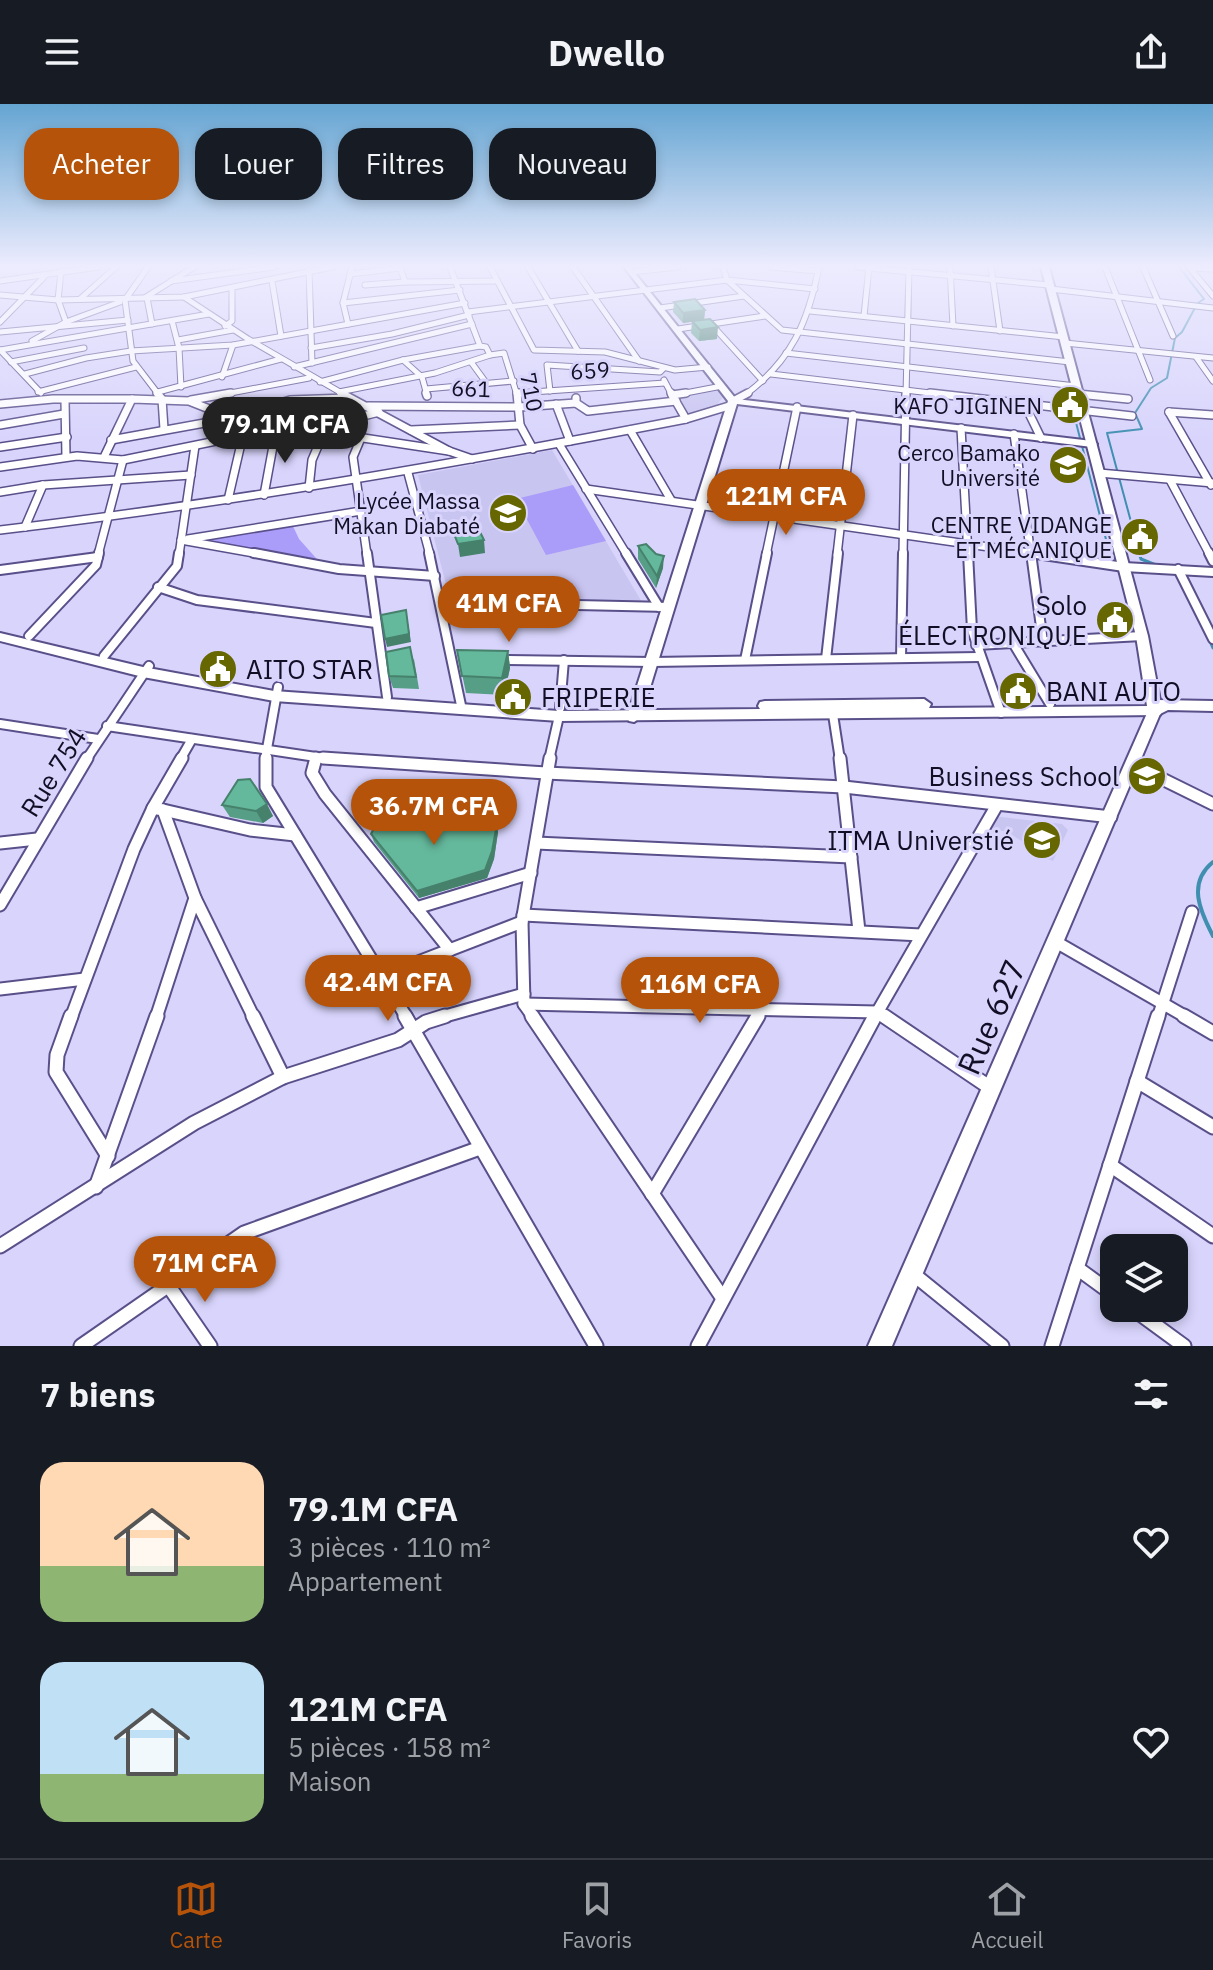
<!DOCTYPE html>
<html lang="fr">
<head>
<meta charset="utf-8">
<style>
  :root { --surface:#171b24; --page:#242831; --text:#f1f3f6; --muted:#9ea1a6; --line:#363941; --accent:#b45309 }
  body { margin:0; font-family:"IBM Plex Sans",sans-serif; background:var(--page); color:var(--text); height:100vh; display:flex; flex-direction:column; font-size:30px; white-space:nowrap }
  * { box-sizing:border-box; margin:0 }
  p { font-size:26px; color:var(--muted) }
  .icon { flex:none; width:44px; height:44px; fill:none; stroke:currentColor; stroke-width:2; stroke-linecap:round; stroke-linejoin:round }
  .map { position:relative; height:1242px; overflow:hidden }
  .details { display:flex; flex-direction:column; background:var(--surface); flex:1 }
  .details>* { flex:none }
  .banner { position:absolute; left:24px; top:24px; width:800px; height:72px; display:flex; gap:16px }
  .buttons { position:absolute; left:1100px; top:1130px; display:grid; gap:16px }
  .buttons a { display:grid; place-items:center; width:88px; height:88px; border-radius:16px; background:var(--surface); box-shadow:0 4px 12px #0003; font-size:40px }
  .price { position:absolute; translate:-50% -68px; padding:0 18px; border-radius:28px; background:var(--accent); color:#fff; font-size:26px; line-height:52px; filter:drop-shadow(0 2px 4px #0008) }
  .price::after { content:''; position:absolute; left:50%; top:48px; width:24px; height:18px; margin-left:-12px; background:inherit; clip-path:polygon(0 0,100% 0,50% 100%) }
  .price.selected { background:#222; color:#fff }
  ul { padding:0; list-style:none }
  li { display:flex; align-items:center; gap:24px; height:200px; padding:0 40px }
  li span { display:grid; place-items:center; flex:none; width:224px; height:160px; border-radius:24px; color:#555 }
  li>.icon { margin-inline-start:auto }
  span .icon { width:96px; height:96px; fill:#fffc; stroke-width:1 }
  li b { font-size:34px }
  h2 { display:flex; justify-content:space-between; align-items:center; height:96px; padding:0 40px; font-size:34px }
  .pill { padding:0 28px; border-radius:24px; background:var(--surface); box-shadow:0 4px 12px #0003; font-size:28px; line-height:72px }
  .pill.selected { background:var(--accent); color:#fff }
  header { display:flex; justify-content:space-between; align-items:center; height:104px; padding:0 40px; background:var(--surface); font-size:36px; font-weight:700 }
  .tabs { display:flex; justify-content:space-around; align-items:center; height:112px; border-top:2px solid var(--line); background:var(--surface); font-size:22px; color:var(--muted) }
  .tabs a { display:grid; justify-items:center; gap:4px }
  .tabs .selected { color:var(--accent) }
  .map>svg:first-child { display:block }
  .built { fill:#c9c5f1 }
  .green { fill:#aa9cf9 }
  .lines { fill:none; stroke-linecap:round; stroke-linejoin:round }
  .stream-far2 { stroke:#408fb1; stroke-width:2 }
  .stream-far1 { stroke:#408fb1; stroke-width:3 }
  .stream { stroke:#408fb1; stroke-width:4 }
  .street-far4-casing { stroke:#59508a; stroke-width:7 }
  .street-far3-casing { stroke:#59508a; stroke-width:10 }
  .street-far2-casing { stroke:#59508a; stroke-width:12 }
  .street-far1-casing { stroke:#59508a; stroke-width:15 }
  .street-casing { stroke:#59508a; stroke-width:17 }
  .secondary-casing { stroke:#59508a; stroke-width:4 }
  .primary-casing { stroke:#59508a; stroke-width:4 }
  .street-far4 { stroke:#fff; stroke-width:5 }
  .street-far3 { stroke:#fff; stroke-width:7 }
  .street-far2 { stroke:#fff; stroke-width:8 }
  .street-far1 { stroke:#fff; stroke-width:11 }
  .street { stroke:#fff; stroke-width:13 }
  .secondary { fill:#fff; fill-rule:evenodd }
  .primary { fill:#fff; fill-rule:evenodd }
  .wall { fill:#569e85 }
  .shaded-wall { fill:#46816c }
  .building { fill:#64b89b; stroke:#46816c; stroke-width:2 }
  .labels { text-anchor:middle; dominant-baseline:central; stroke-width:6; stroke-linejoin:round; paint-order:stroke }
  .far-street-label { font-size:22px; fill:#120e25; stroke:#d8d4fc }
  .far-poi-label { font-size:22px; fill:#120e25; stroke:#d8d4fc; text-anchor:end }
  .poi-label { font-size:26px; fill:#120e25; stroke:#d8d4fc; text-anchor:end }
  .street-label { font-size:26px; fill:#120e25; stroke:#d8d4fc }
  .near-street-label { font-size:32px; fill:#120e25; stroke:#d8d4fc }
</style>
</head>
<body>
<header><svg class="icon" aria-label="menu" viewBox="0 0 24 24"><path d="M4 6h16M4 12h16M4 18h16"/></svg>Dwello<svg class="icon" aria-label="share" viewBox="0 0 24 24"><path d="M12 15V3M7 8l5-5 5 5M5 13v7h14v-7"/></svg></header>
<div class="map">
<svg width="1213" height="1242" viewBox="0 0 1213 1242">
  <rect width="100%" height="100%" fill="#d8d4fc"/>
  <!-- built -->
  <g class="built">
    <path d="M718,283L723,293L713,306L687,310L674,291Z"/>
    <path d="M552,346L643,500L450,496L418,371Z"/>
    <path d="M993,712L1062,720L1068,726L1053,757L1040,752L1034,748L1035,745L1005,727H998L989,722Z"/>
  </g>
  <!-- green -->
  <g class="green">
    <path d="M573,381L606,437L546,451L516,395Z"/>
    <path d="M291,418L299,435L324,463L181,436Z"/>
  </g>
  <g class="lines">
    <!-- stream-far2 -->
    <g class="stream-far2">
      <path d="M1179,163L1204,195L1198,199"/>
      <path d="M1071,299L1110,451"/>
      <path d="M1140,451L1107,329L1142,325L1135,309L1151,284L1167,274L1175,234L1182,228L1196,202"/>
    </g>
    <!-- stream-far1 -->
    <g class="stream-far1">
      <path d="M1110,449L1112,458"/>
      <path d="M1139,449L1141,455L1156,461"/>
      <path d="M1209,535L1213,544"/>
    </g>
    <!-- stream -->
    <path class="stream" d="M1213,758C1187,779 1200,807 1213,832"/>
    <defs>
      <g id="street-far4">
        <path d="M148,163L125,196L133,257L159,291"/>
        <path d="M400,163L405,178L497,177"/>
        <path d="M490,163L534,246L605,248L675,266L708,263"/>
        <path d="M528,163L578,247"/>
        <path d="M573,163L639,257"/>
        <path d="M723,163L727,176L782,226L1070,258"/>
        <path d="M772,163L818,167"/>
        <path d="M858,163L1049,181"/>
        <path d="M950,163L953,222"/>
        <path d="M991,163L1000,227"/>
        <path d="M1105,163L1150,276"/>
        <path d="M1143,163L1173,232"/>
        <path d="M1189,163L1213,192"/>
        <path d="M1190,164L1213,165"/>
        <path d="M309,166L312,259"/>
        <path d="M61,167L58,196L66,218"/>
        <path d="M631,168L678,163"/>
        <path d="M350,170L400,164"/>
        <path d="M0,177L98,163"/>
        <path d="M171,177L274,163"/>
        <path d="M272,177L281,232"/>
        <path d="M365,181L405,178"/>
        <path d="M1051,185L1213,204"/>
        <path d="M0,191L58,196L184,193L332,163"/>
        <path d="M146,193L194,163"/>
        <path d="M184,193L248,235L345,291"/>
        <path d="M147,194L152,220"/>
        <path d="M80,195L116,163"/>
        <path d="M343,199L460,186"/>
        <path d="M660,204L744,192"/>
        <path d="M810,207L1064,233"/>
        <path d="M468,208L727,176L815,185"/>
        <path d="M864,212L869,163"/>
        <path d="M172,217L179,244L181,283"/>
        <path d="M0,218L44,173"/>
        <path d="M348,220L343,199L352,163"/>
        <path d="M711,220L763,277"/>
        <path d="M225,222L232,217V185"/>
        <path d="M678,225L765,212"/>
        <path d="M0,228L128,216"/>
        <path d="M178,236L233,226"/>
        <path d="M32,237L66,218L120,198"/>
        <path d="M1065,239L1213,254"/>
        <path d="M311,244L392,230L469,211"/>
        <path d="M0,246L209,210"/>
        <path d="M0,246L41,289"/>
        <path d="M786,249L1076,282"/>
        <path d="M490,251L504,249L517,291"/>
        <path d="M1196,253L1213,277"/>
        <path d="M403,256L422,273L427,291"/>
        <path d="M11,258L84,244"/>
        <path d="M471,258L487,280"/>
        <path d="M294,263L472,220"/>
        <path d="M25,270L86,254L131,247L233,241L465,199"/>
        <path d="M771,270L947,291"/>
        <path d="M222,273L233,241"/>
        <path d="M664,276L672,291"/>
        <path d="M320,278L403,256L480,242"/>
        <path d="M426,285L514,277"/>
        <path d="M550,287L547,261L660,268L664,264"/>
        <path d="M38,288L136,263"/>
        <path d="M158,288L281,255"/>
        <path d="M339,288L435,269L490,251L486,243L480,242L450,163"/>
        <path d="M517,289L665,279"/>
        <path d="M1078,290L1083,291"/>
        <path d="M220,291L309,274"/>
        <path d="M675,291L722,282"/>
        <path d="M745,291C792,256 808,218 819,163"/>
        <path d="M906,291L909,163"/>
      </g>
      <g id="street-far3">
        <path d="M157,289L162,295L164,325"/>
        <path d="M341,289L449,347L472,355"/>
        <path d="M426,289L427,292"/>
        <path d="M517,289L520,321L533,345"/>
        <path d="M517,289H524"/>
        <path d="M671,289L686,315"/>
        <path d="M930,289L1132,312"/>
        <path d="M1078,290L1128,295"/>
        <path d="M672,291L686,289"/>
        <path d="M576,294V299L588,307L676,297"/>
        <path d="M65,296L66,353"/>
        <path d="M191,296L231,289"/>
        <path d="M733,297L748,289"/>
        <path d="M1024,299L1041,334"/>
        <path d="M0,300L53,295H132"/>
        <path d="M556,300L570,337"/>
        <path d="M368,302L519,303L576,299"/>
        <path d="M1169,308L1211,381"/>
        <path d="M1169,308L1213,311"/>
        <path d="M0,321L64,310"/>
        <path d="M961,324L968,451"/>
        <path d="M313,325L379,308"/>
        <path d="M411,326L520,321"/>
        <path d="M630,326L671,396"/>
        <path d="M1014,330L1031,451"/>
        <path d="M361,334L353,353L367,451"/>
        <path d="M111,336L232,314L290,296L347,294"/>
        <path d="M559,340L627,451"/>
        <path d="M0,343L67,333"/>
        <path d="M105,351L132,295L189,297L232,314L449,347"/>
        <path d="M0,363L77,352L123,356L280,324"/>
        <path d="M408,369L430,451"/>
        <path d="M1099,369L1213,379"/>
        <path d="M1170,376L1210,451"/>
        <path d="M309,384L312,356L324,328"/>
        <path d="M586,385L1044,451"/>
        <path d="M0,388L43,381L191,371"/>
        <path d="M264,391L276,326"/>
        <path d="M228,396L243,331"/>
        <path d="M25,423L43,381"/>
        <path d="M0,426C230,399 458,359 686,315L729,302"/>
        <path d="M188,435L361,407"/>
        <path d="M181,436L265,451"/>
        <path d="M98,451L123,356"/>
        <path d="M179,451L195,342"/>
        <path d="M766,451L797,303"/>
        <path d="M837,451L853,311"/>
        <path d="M903,451L906,289"/>
      </g>
      <g id="street-far2">
        <path d="M254,449L339,465L435,472"/>
        <path d="M367,449L387,593"/>
        <path d="M429,449L462,606"/>
        <path d="M626,449L659,503"/>
        <path d="M968,449L972,526L1001,609"/>
        <path d="M1030,449L1124,463L1213,468"/>
        <path d="M1031,449L1043,538"/>
        <path d="M1209,449L1213,457"/>
        <path d="M1178,465L1213,535"/>
        <path d="M0,466L98,453"/>
        <path d="M158,483L197,496L376,519"/>
        <path d="M440,498L668,503"/>
        <path d="M29,532L96,461L99,449"/>
        <path d="M1013,539L1050,600"/>
        <path d="M976,541L1142,532"/>
        <path d="M104,552L177,462L179,449"/>
        <path d="M901,554L903,449"/>
        <path d="M826,555L838,449"/>
        <path d="M500,556L652,558L979,553"/>
        <path d="M745,556L767,449"/>
        <path d="M560,604L564,556"/>
        <path d="M832,604L840,656"/>
        <path d="M0,620L98,635"/>
        <path d="M107,622L316,653L352,656"/>
        <path d="M86,656L149,562"/>
        <path d="M180,656L192,635"/>
        <path d="M265,656L278,583"/>
        <path d="M549,656L559,612"/>
      </g>
      <g id="street-far1">
        <path d="M266,654V683L407,914"/>
        <path d="M316,654L312,669L325,690L450,846"/>
        <path d="M323,654L546,669L844,683L1111,713"/>
        <path d="M840,654L859,827"/>
        <path d="M1134,661L1213,700"/>
        <path d="M163,706L250,726L295,731"/>
        <path d="M0,739L37,735"/>
        <path d="M536,739L851,753"/>
        <path d="M195,794L254,914"/>
        <path d="M0,801L87,654"/>
        <path d="M416,804L531,769"/>
        <path d="M523,811L921,831"/>
        <path d="M1056,838L1188,914"/>
        <path d="M382,872L522,818"/>
        <path d="M0,885L85,875"/>
        <path d="M524,900L877,908L887,914"/>
        <path d="M71,914L134,745L153,704"/>
        <path d="M156,914L195,794L163,706L153,704L182,654"/>
        <path d="M438,914L524,890"/>
        <path d="M534,914L524,900L522,818L550,654"/>
        <path d="M756,914L762,905"/>
        <path d="M874,914L997,701"/>
        <path d="M1158,914L1192,808"/>
      </g>
      <g id="street">
        <path d="M71,912L57,951L56,968L108,1052"/>
        <path d="M253,912L283,973"/>
        <path d="M405,912L596,1242"/>
        <path d="M532,912L722,1193"/>
        <path d="M884,912L992,985"/>
        <path d="M1184,912L1213,929"/>
        <path d="M1137,977L1213,1023"/>
        <path d="M1110,1061L1213,1132"/>
        <path d="M96,1083L157,912"/>
        <path d="M652,1090L758,912"/>
        <path d="M0,1142L194,1019L283,973L398,936L426,918L445,912"/>
        <path d="M1077,1164L1114,1191"/>
        <path d="M912,1169L1002,1242"/>
        <path d="M168,1181L210,1242"/>
        <path d="M1132,1204L1184,1242"/>
        <path d="M81,1242L244,1129L480,1044"/>
        <path d="M698,1242L875,912"/>
        <path d="M1052,1242L1158,912"/>
      </g>
      <g id="secondary">
        <path d="M624,163H630L736,295L1092,337L1097,340L1092,343L737,300L641,613L634,618L629,617L627,613L728,297Z"/>
        <path d="M1158,596L1213,597V607L1168,606L1160,610L892,1242H868L1148,607L1153,597Z"/>
      </g>
      <path id="primary" d="M1041,163H1049L1148,532L1162,607L1160,611L559,617L274,597L143,573L0,537V529L143,563L274,587L559,607L760,605L758,602L760,598L765,597L924,595L931,600L929,604L1147,602L1136,532Z"/>
    </defs>
    <!-- street-far4 casing -->
    <use href="#street-far4" class="street-far4-casing"/>
    <!-- street-far3 casing -->
    <use href="#street-far3" class="street-far3-casing"/>
    <!-- street-far2 casing -->
    <use href="#street-far2" class="street-far2-casing"/>
    <!-- street-far1 casing -->
    <use href="#street-far1" class="street-far1-casing"/>
    <!-- street casing -->
    <use href="#street" class="street-casing"/>
    <!-- secondary casing -->
    <use href="#secondary" class="secondary-casing"/>
    <!-- primary casing -->
    <use href="#primary" class="primary-casing"/>
    <!-- street-far4 -->
    <use href="#street-far4" class="street-far4"/>
    <!-- street-far3 -->
    <use href="#street-far3" class="street-far3"/>
    <!-- street-far2 -->
    <use href="#street-far2" class="street-far2"/>
    <!-- street-far1 -->
    <use href="#street-far1" class="street-far1"/>
    <!-- street -->
    <use href="#street" class="street"/>
    <!-- secondary -->
    <use href="#secondary" class="secondary"/>
    <!-- primary -->
    <use href="#primary" class="primary"/>
  </g>
  <!-- wall -->
  <g class="wall">
    <path d="M674,198L705,206L704,216L683,219L673,208Z"/>
    <path d="M692,217L717,235L699,237L691,229Z"/>
    <path d="M638,442L663,464L656,484L638,455Z"/>
    <path d="M457,546L508,547L510,564L504,591L466,589Z"/>
    <path d="M414,555L419,585L393,584L389,572Z"/>
    <path d="M238,676L273,712L263,719L230,713L222,701Z"/>
    <path d="M498,728L494,755L487,774L419,794L374,738L371,730Z"/>
  </g>
  <!-- shaded-wall -->
  <g class="shaded-wall">
    <path d="M705,206L704,216L683,219V209Z"/>
    <path d="M718,223L717,235L699,237L700,226Z"/>
    <path d="M484,436L485,449L460,453L458,440Z"/>
    <path d="M664,452L663,464L656,484L657,472Z"/>
    <path d="M406,506L411,538L387,543L385,535Z"/>
    <path d="M508,547L510,564L504,591L502,574Z"/>
    <path d="M267,700L273,712L263,719L256,707Z"/>
    <path d="M497,720L498,728L494,755L487,774L419,794L417,787Z"/>
  </g>
  <!-- building -->
  <g class="building">
    <path d="M695,195L705,206L683,209L674,198Z"/>
    <path d="M710,215L718,223L700,226L692,217Z"/>
    <path d="M479,426L484,436L458,440L454,430Z"/>
    <path d="M646,440L656,450L664,452L657,472L638,442Z"/>
    <path d="M406,506L409,530L385,535L381,511Z"/>
    <path d="M410,543L416,573L389,572L386,548Z"/>
    <path d="M457,546L508,547L502,574L462,572Z"/>
    <path d="M250,675L267,700L256,707L222,701L238,676Z"/>
    <path d="M384,706L436,716L497,720L492,747L485,766L417,787L371,730Z"/>
  </g>
  <!-- sky -->
  <linearGradient id="sky" x2="0" y2="1"><stop stop-color="#65a5d2"/><stop offset="0.48" stop-color="#edecfe"/><stop offset="1" stop-color="#edecfe" stop-opacity="0"/></linearGradient>
  <rect width="1213" height="337" fill="url(#sky)"/>
  <!-- icons -->
  <defs>
    <symbol id="civic-disc" viewBox="-11 -11 22 22"><circle r="9.5" fill="#676701" stroke="#d8d4fc"/><path d="M-.6-6.5H3V-4.5H.6V-3L4-1V1h2V6H-6V1h2V-1L-.6-3ZM-1.2 2.5V6h2.4V2.5Z" fill="#fff"/></symbol>
    <symbol id="university-disc" viewBox="-11 -11 22 22"><circle r="9.5" fill="#676701" stroke="#d8d4fc"/><path d="M0-5L7-2L0 1L-7-2ZM-4 1L0 2.5L4 1V4Q0 6-4 4Z" fill="#fff"/></symbol>
    <symbol id="school-disc" viewBox="-11 -11 22 22"><circle r="9.5" fill="#676701" stroke="#d8d4fc"/><path d="M0-5L7-2L0 1L-7-2ZM-4 1L0 2.5L4 1V4Q0 6-4 4Z" fill="#fff"/></symbol>
  </defs>
  <g fill-rule="evenodd">
    <use href="#civic-disc" x="1048" y="279" width="44" height="44"/>
    <use href="#university-disc" x="1046" y="339" width="44" height="44"/>
    <use href="#school-disc" x="486" y="387" width="44" height="44"/>
    <use href="#civic-disc" x="1118" y="411" width="44" height="44"/>
    <use href="#civic-disc" x="1093" y="494" width="44" height="44"/>
    <use href="#civic-disc" x="196" y="543" width="44" height="44"/>
    <use href="#civic-disc" x="996" y="565" width="44" height="44"/>
    <use href="#civic-disc" x="491" y="571" width="44" height="44"/>
    <use href="#university-disc" x="1125" y="650" width="44" height="44"/>
    <use href="#university-disc" x="1020" y="714" width="44" height="44"/>
  </g>
  <g class="labels">
    <!-- far-street labels -->
    <g class="far-street-label">
      <text transform="translate(590 266) rotate(-4)">659</text>
      <text transform="translate(471 284) rotate(2)">661</text>
      <text transform="translate(532 288) rotate(79)">710</text>
    </g>
    <!-- far-poi labels -->
    <g class="far-poi-label">
      <text x="1042" y="301">KAFO JIGINEN</text>
      <text x="1040" y="348">Cerco Bamako<tspan x="1040" dy="25">Université</tspan></text>
      <text x="480" y="396">Lycée Massa<tspan x="480" dy="25">Makan Diabaté</tspan></text>
      <text x="1112" y="420">CENTRE VIDANGE<tspan x="1112" dy="25">ET MÉCANIQUE</tspan></text>
    </g>
    <!-- poi labels -->
    <g class="poi-label">
      <text x="1087" y="501">Solo<tspan x="1087" dy="30">ÉLECTRONIQUE</tspan></text>
      <text x="246" y="565" text-anchor="start">AITO STAR</text>
      <text x="1046" y="587" text-anchor="start">BANI AUTO</text>
      <text x="541" y="593" text-anchor="start">FRIPERIE</text>
      <text x="1119" y="672">Business School</text>
      <text x="1014" y="736">ITMA Universtié</text>
    </g>
    <!-- street labels -->
    <g class="street-label">
      <text transform="translate(53 668) rotate(-58)">Rue 754</text>
    </g>
    <!-- near-street labels -->
    <g class="near-street-label">
      <text transform="translate(991 913) rotate(-66)">Rue 627</text>
    </g>
  </g>
</svg>
<div class="buttons">
<a><svg class="icon" aria-label="layers" viewBox="0 0 24 24"><path d="M12 4l9 5-9 5-9-5zM3 14l9 5 9-5"/></svg></a>
</div>
<b class="price selected" style="left:285px;top:361px">79.1M CFA</b>
<b class="price" style="left:786px;top:433px">121M CFA</b>
<b class="price" style="left:509px;top:540px">41M CFA</b>
<b class="price" style="left:434px;top:743px">36.7M CFA</b>
<b class="price" style="left:388px;top:919px">42.4M CFA</b>
<b class="price" style="left:700px;top:921px">116M CFA</b>
<b class="price" style="left:205px;top:1200px">71M CFA</b>
<div class="banner">
<a class="pill selected">Acheter</a>
<a class="pill">Louer</a>
<a class="pill">Filtres</a>
<a class="pill">Nouveau</a>
</div>
</div>
<section class="details">
<h2>7 biens<svg class="icon" aria-label="filters" viewBox="0 0 24 24"><path d="M4 7h16M4 17h16"/><circle cx="9" cy="7" r="2"/><circle cx="15" cy="17" r="2"/></svg></h2>
<ul>
<li><span style="background:linear-gradient(#ffd9b3 65%,#8fb573 0)"><svg class="icon" aria-label="home" viewBox="0 0 24 24"><path d="M3 11l9-7 9 7M6 9v11h12V9"/></svg></span><div><b>79.1M CFA</b><p>3 pièces · 110 m²</p><p>Appartement</p></div><svg class="icon" aria-label="heart" viewBox="0 0 24 24"><path d="M12 20l-8-8c-3-5 5-10 8-4 3-6 11-1 8 4z"/></svg></li>
<li><span style="background:linear-gradient(#bfe0f5 70%,#8fb573 0)"><svg class="icon" aria-label="home" viewBox="0 0 24 24"><path d="M3 11l9-7 9 7M6 9v11h12V9"/></svg></span><div><b>121M CFA</b><p>5 pièces · 158 m²</p><p>Maison</p></div><svg class="icon" aria-label="heart" viewBox="0 0 24 24"><path d="M12 20l-8-8c-3-5 5-10 8-4 3-6 11-1 8 4z"/></svg></li>
</ul>
</section>
<nav class="tabs">
<a class="selected"><svg class="icon" aria-label="map" viewBox="0 0 24 24"><path d="M3 6l6-2 6 2 6-2v14l-6 2-6-2-6 2zM9 4v14M15 6v14"/></svg>Carte</a>
<a><svg class="icon" aria-label="saved" viewBox="0 0 24 24"><path d="M7 4h10v16l-5-4-5 4z"/></svg>Favoris</a>
<a><svg class="icon" aria-label="home" viewBox="0 0 24 24"><path d="M3 11l9-7 9 7M6 9v11h12V9"/></svg>Accueil</a>
</nav>
</body>
</html>
